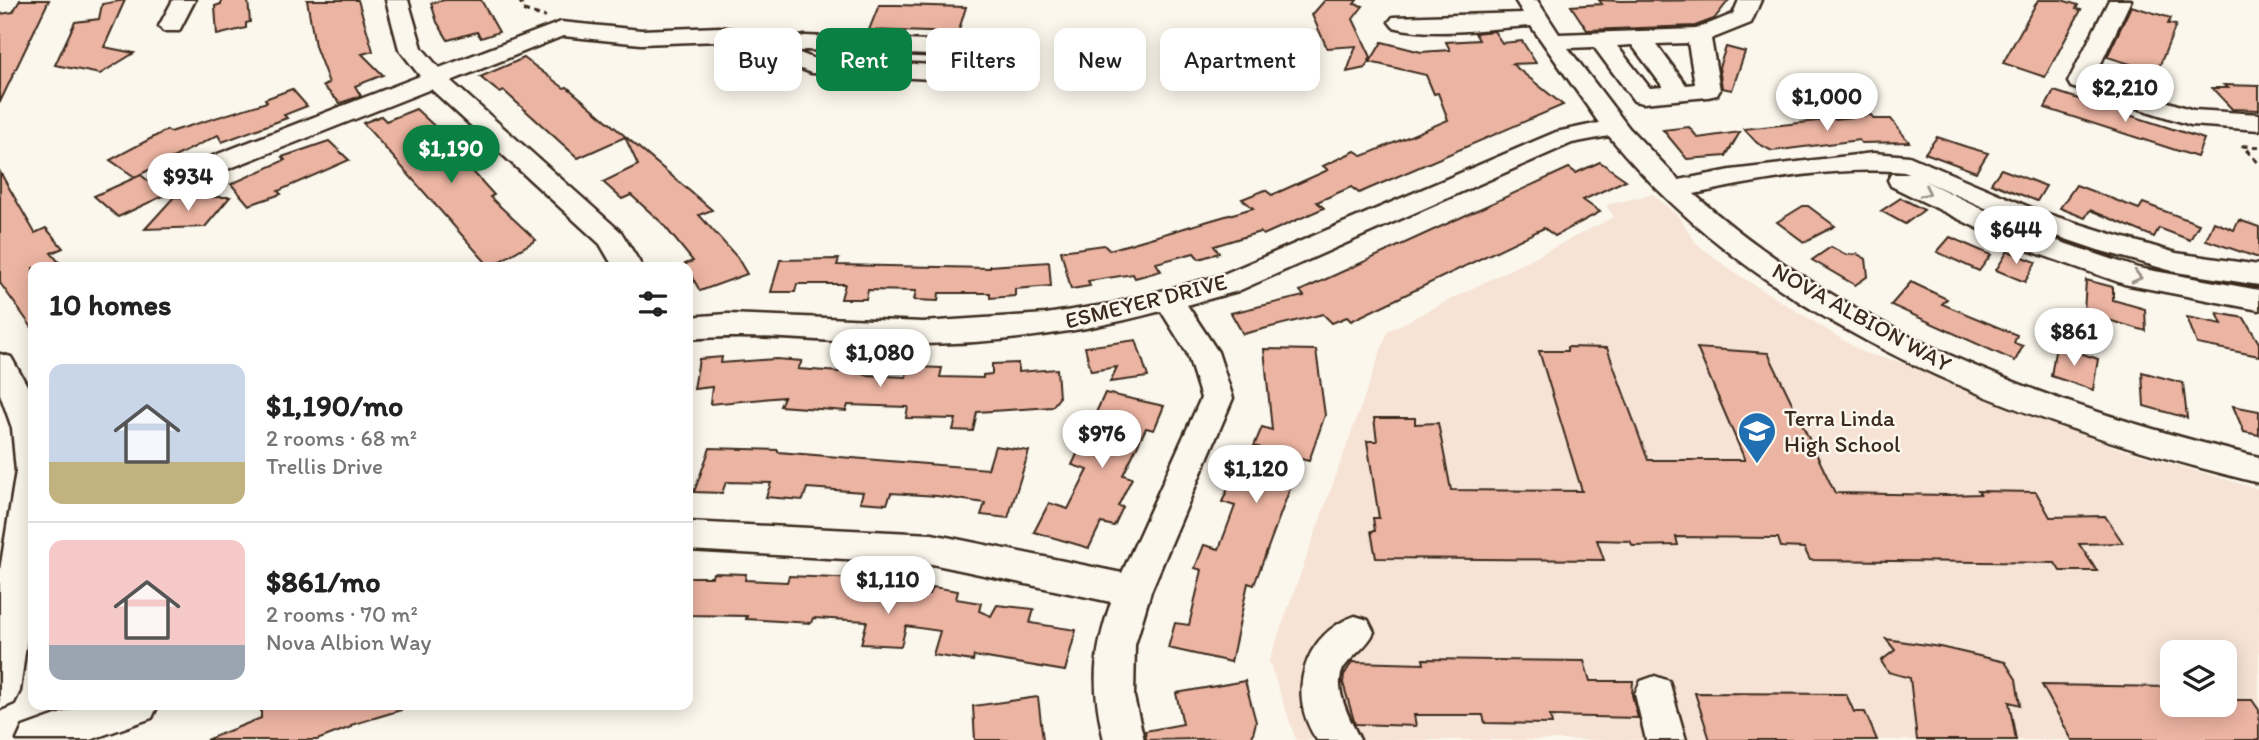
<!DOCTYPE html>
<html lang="en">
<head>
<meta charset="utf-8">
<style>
  :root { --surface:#fff; --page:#f2f2f2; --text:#222; --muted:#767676; --line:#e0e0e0; --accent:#0b8043 }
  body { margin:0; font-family:Itim,sans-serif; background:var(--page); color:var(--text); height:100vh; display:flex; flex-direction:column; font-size:26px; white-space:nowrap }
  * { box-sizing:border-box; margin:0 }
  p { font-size:23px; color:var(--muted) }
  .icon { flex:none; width:38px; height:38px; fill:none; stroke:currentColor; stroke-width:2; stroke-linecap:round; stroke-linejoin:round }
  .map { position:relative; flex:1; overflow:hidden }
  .sheet { position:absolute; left:28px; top:262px; width:665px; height:448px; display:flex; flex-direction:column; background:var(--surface); border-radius:14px; box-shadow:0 4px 18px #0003 }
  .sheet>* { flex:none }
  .top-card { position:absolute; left:714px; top:28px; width:665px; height:63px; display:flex; gap:14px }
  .buttons { position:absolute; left:2160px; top:640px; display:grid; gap:14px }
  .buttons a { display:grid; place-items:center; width:77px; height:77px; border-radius:14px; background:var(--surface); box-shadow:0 4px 18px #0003; font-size:35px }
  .price { position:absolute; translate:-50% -60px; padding:0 16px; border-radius:24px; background:#fff; color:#222; font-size:23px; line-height:46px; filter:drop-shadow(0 2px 4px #0008) }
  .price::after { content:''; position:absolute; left:50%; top:42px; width:21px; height:16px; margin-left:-10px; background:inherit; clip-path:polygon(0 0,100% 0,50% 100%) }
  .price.active { background:var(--accent); color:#fff }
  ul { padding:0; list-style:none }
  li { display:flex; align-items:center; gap:21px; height:175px; padding:0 21px }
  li+li { border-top:2px solid var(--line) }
  li span { display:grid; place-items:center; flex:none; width:196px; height:140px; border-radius:14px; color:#555 }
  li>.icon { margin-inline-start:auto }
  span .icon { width:84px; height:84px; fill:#fffc; stroke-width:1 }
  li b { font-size:30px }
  h2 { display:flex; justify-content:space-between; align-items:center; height:84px; padding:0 21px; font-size:30px }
  .chip { padding:0 24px; border-radius:14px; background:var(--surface); box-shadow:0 4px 18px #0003; font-size:24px; line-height:63px }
  .chip.active { background:var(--accent); color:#fff }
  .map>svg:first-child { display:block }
  .built { fill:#f6e3d6; fill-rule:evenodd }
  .building { fill:#ecb4a2; stroke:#3b2a1e; stroke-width:2 }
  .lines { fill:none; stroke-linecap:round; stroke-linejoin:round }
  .minor-casing { stroke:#3b2a1e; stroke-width:5 }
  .path { stroke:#3b2a1e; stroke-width:3.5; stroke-dasharray:6 4.5; stroke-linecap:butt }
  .minor { fill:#fbf7ec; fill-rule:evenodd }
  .oneway { stroke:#9b9085 }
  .labels { text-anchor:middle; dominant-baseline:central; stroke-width:5; stroke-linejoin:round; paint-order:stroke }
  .street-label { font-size:23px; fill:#3b2a1e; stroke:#fbf7ec }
  .poi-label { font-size:23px; fill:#3b2a1e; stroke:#fbf7ec; text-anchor:start }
</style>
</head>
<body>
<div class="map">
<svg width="2259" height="740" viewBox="0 0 2259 740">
  <rect width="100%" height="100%" fill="#fbf7ec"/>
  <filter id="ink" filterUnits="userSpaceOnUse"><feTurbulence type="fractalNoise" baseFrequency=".0143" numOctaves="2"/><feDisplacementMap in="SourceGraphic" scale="14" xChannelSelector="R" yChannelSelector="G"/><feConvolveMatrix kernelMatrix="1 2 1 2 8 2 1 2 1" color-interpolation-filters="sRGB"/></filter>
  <g filter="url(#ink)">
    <!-- built -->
    <path class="built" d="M1653,194L1681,219L1695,242L1732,271L1864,353L1910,364L1976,395L2121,449L2259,489V740H1296L1269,661L1388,331L1614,217L1606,205ZM2172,653H2224V705H2172Z"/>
    <!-- building -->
    <g class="building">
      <path d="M20,0H49L0,102V14L13,12Z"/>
      <path d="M125,0L104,47L134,53L100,74L55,65L75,22L99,19L102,4Z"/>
      <path d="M221,0H248L250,22L246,23V28L217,35L215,6L221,4Z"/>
      <path d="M307,0H358L373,51L362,54L383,75L355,86L361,96L340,103L323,86L329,83L315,46Z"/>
      <path d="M445,0H481L499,32L481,38L477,32L448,40L437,22L431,3Z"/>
      <path d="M1325,0H1357L1354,4L1363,6L1353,19L1371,57L1365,68L1347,72L1356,46L1327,48L1312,15Z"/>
      <path d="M1599,0L1622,1L1729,0L1714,19L1695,26L1587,30L1571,6L1602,4Z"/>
      <path d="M2038,0H2062L2078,5L2076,9L2081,10L2045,77L2003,63Z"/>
      <path d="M879,5H897L966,7L958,33L869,30Z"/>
      <path d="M2131,6L2171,18L2168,24L2176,25L2157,72L2107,57Z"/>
      <path d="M1494,31L1502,43L1522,41L1536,63L1512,64L1563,105L1359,193L1351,187L1317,202L1324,208L1263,235L1260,232L1214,246L1219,253L1199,259L1194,253L1156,263L1161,271L1135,278L1133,274L1088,281L1090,286L1071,289L1061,251L1104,245L1109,250L1253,208L1242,199L1265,190L1272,195L1328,170L1323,166L1355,151L1363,156L1448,120L1438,93L1434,94L1426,75L1370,62L1382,42L1421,52L1450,50L1446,42L1479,40L1475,33Z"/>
      <path d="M1726,47L1745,52L1732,90L1722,88L1719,67Z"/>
      <path d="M524,58L564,88L567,87L712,210L699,215L737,257L747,274L700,291L685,264L693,261L662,223L631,195L622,199L603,182L638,165L625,137L578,158L504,91L500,93L480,77Z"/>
      <path d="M2224,85L2259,86V110L2232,109L2212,88H2228Z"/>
      <path d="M292,89L307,106L284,115L287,118L222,142L218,135L135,177L110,160L167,130L170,132L267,102L265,99Z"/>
      <path d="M2054,91L2204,139L2197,157L2045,108Z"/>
      <path d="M416,109L442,133L439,134L494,195L490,197L536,240L490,267L363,123L381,116L386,121Z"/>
      <path d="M1871,115L1874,119H1891L1909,142L1861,143L1859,140L1772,151L1757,143L1744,129Z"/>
      <path d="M1689,127L1698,138L1740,132L1726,156L1687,159L1663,130Z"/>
      <path d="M1937,137L1967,147L1988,153L1976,172L1925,153Z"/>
      <path d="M329,141L349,160L278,191L281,194L249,205L231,184L285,160L282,157Z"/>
      <path d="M1600,162L1626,180L1583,200L1600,212L1555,236L1544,228L1351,321L1347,317L1332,323L1323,314L1243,334L1231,313L1304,296L1300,291L1475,211L1569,168L1576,173Z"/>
      <path d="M2001,169L2046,186L2037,201L1991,183Z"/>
      <path d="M0,172L35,233L46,228L63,248L51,253L64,268H33V329L0,283Z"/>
      <path d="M141,175L165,195L118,217L94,196Z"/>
      <path d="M2076,185L2139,209L2143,203L2199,224L2190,240L2159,228L2154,237L2090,210L2085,218L2060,208Z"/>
      <path d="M174,197H230L205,227L145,229Z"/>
      <path d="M1901,198L1924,210L1905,224L1881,211Z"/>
      <path d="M1803,206H1808L1835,226L1804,242L1777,222Z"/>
      <path d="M2239,220L2259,227V258L2206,240L2214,222L2234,230Z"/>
      <path d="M1950,237L1991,255L1979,271L1937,252Z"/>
      <path d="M1831,247L1846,255L1857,254L1866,259L1868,276L1855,285L1812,260Z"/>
      <path d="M2008,251L2036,262L2025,282L1996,270Z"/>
      <path d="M839,259L837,265L990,268V266L1049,262L1051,286L1015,289V296L990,298V293H939L938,301L914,300L916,291L868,290L866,299H841L845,284H797L795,292H771L780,260Z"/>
      <path d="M2086,280L2113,287V300L2145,309L2146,331L2084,313Z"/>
      <path d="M1911,282L1947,299L1942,304L2017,335L2014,343L2023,346L2015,361L1891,305Z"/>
      <path d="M2217,313L2244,318L2259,343V356L2197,344L2187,317L2222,324Z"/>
      <path d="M1136,340L1148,377L1110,382L1117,367L1091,371L1085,347Z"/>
      <path d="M2056,345L2098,359L2093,390L2051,376Z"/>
      <path d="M1567,347L1607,348L1648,460H1745L1697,348L1768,353L1835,493L1948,495L1980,494L1978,491L2036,492L2050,517L2105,516L2123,543L2079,544L2097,571H2060L2055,563L1810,560L1804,548L1781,547L1778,538L1676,537L1678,545L1633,546L1630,541L1597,540L1604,560L1376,558L1371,531H1375L1373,518H1379L1367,441H1377L1374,418H1415V424L1438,423L1451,490L1582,491L1539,351H1567Z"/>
      <path d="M1264,349L1316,350L1325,415L1309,461L1301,459L1254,585L1248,583L1231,662L1168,648L1175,623L1189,625L1202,570L1195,568L1204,545L1219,549L1235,506L1222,502L1231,482L1246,486L1261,448L1254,446L1262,427L1272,430Z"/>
      <path d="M722,357L721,363L776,359L802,361L798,369L840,372L842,366L867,367L865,375L906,377L907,371H915L916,367L942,368L940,377L983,378V375L992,374V364L1018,363V372L1057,369L1059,398L1052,407L977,412L973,431L953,430L956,419L906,418L908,407L848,405L846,411L780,406L784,397L710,404L712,387L694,389L699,359Z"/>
      <path d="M2142,372L2183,383L2187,418L2144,406Z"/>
      <path d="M1105,393L1164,406L1154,430L1146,428L1123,475L1132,478L1118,506L1123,507L1114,526L1101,523L1089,548L1034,532L1049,503L1068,509L1088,470L1072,465Z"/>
      <path d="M2233,406L2259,411V435L2244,432Z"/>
      <path d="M995,446L1029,451L1008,518L981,515L985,503L937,496L891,493L887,504L860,502L863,492L807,488L803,500L766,497L771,483L726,482L722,493L694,492L710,448L778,450V452L988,469Z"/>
      <path d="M713,573L746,574L745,580L787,582L789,576L882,580L880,591L930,594L933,587L958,591L956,599L981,603L979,611L991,616L997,605L1034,609L1030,623L1076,630L1065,671L974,656L973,661L933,655L940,631L906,626L901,646L861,644L867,621L813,618L811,623L746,619L747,616L688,615V577H712Z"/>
      <path d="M1886,639L1940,647L2005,662L2016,679L2020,705L2009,702L2016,740H1917L1910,678L1888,672L1881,661L1895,650Z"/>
      <path d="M1423,659L1584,661L1590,681H1633L1632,695L1638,718L1550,716L1552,724L1485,723L1483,715H1414L1416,726L1355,724L1343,683L1344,675L1352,662L1424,664Z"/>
      <path d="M1245,681L1256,722L1252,738L1146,740L1145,731L1183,724L1176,693Z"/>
      <path d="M2042,685L2172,687V705H2224V700H2252L2259,710V740H2072Z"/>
      <path d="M1695,693L1846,694L1854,712H1865L1877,740H1710Z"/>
      <path d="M1038,697L1043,740H975L973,706Z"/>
      <path d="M261,705H400L401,710L351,725V727L317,740H206L261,718Z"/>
    </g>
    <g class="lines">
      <defs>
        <g id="minor">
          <path d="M173,0H195L179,31H163L159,26Z"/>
          <path d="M386,0H408L422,48L439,68L561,22L641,30L720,27L749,32L772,42L805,36L1004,44L1026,49L1033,59L1018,78L993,82L811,73L736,43L720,41L641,44L563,36L451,81L621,232L643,268H614L600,244L431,89L223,171H205L201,165L205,159L420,76L399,49ZM805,50L1004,58L1008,59L1001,67L993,68L815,59L797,52Z"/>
          <path d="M1515,0H1537L1559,34L1696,29L1733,14L1739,0H1761L1751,23L1711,39L1720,90L1717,95L1708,97L1643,103L1634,101L1594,47L1568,48L1629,128L1679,180L1731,170L1873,153L1909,156L2041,212L2118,236L2176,253L2259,265V285L2176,272L2098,250L2021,224L1923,180L2028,231L2138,268L2259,290V310L2124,284L2008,243L1891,186L1888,180L1891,174H1909L1904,172C1838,166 1759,180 1694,194C1849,333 2059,409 2259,457V483C2023,425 1768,330 1609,136L1572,143L1238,291L1187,305L1218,352L1233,398L1151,591L1135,645L1134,697L1144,740H1104C1091,684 1093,656 1111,602L932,564L688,550V522L932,534L1122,573L1201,398L1187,353L1161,311C1083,332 1004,343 923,344C845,345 766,332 688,339V317L727,314L923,322L1046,314L1111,304L1219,276L1556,132L1599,123L1531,26C1487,28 1436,38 1393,27L1389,22L1393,17L1523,13ZM1688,43L1695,84L1686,85L1656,44ZM1632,45L1663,87L1650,88L1617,46Z"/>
          <path d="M2109,0H2131L2094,78L2193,110L2259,114V130L2191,125L2071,87L2068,82Z"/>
          <path d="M0,354L11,357L33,396V592L20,691L14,703L0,709V570L16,471L12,428L0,394Z"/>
          <path d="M1355,616L1368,620L1374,632C1367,647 1355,653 1345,666C1330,686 1352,722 1360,740H1317C1286,695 1303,634 1355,616Z"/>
          <path d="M1655,676L1669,681L1686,740H1646L1635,694L1641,681Z"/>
          <path d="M84,705H158L152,718L90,740H17L23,727Z"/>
        </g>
      </defs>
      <!-- minor casing -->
      <use href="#minor" class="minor-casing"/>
      <!-- path -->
      <g class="path">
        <path d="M520,0L523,10L546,17"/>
        <path d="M2259,147L2243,146L2259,164"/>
      </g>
      <!-- minor -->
      <use href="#minor" class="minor"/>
    </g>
    <!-- one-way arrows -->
    <defs><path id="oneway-chevron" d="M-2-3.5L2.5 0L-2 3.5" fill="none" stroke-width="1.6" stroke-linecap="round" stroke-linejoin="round" transform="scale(1.75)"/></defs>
    <g class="oneway">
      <use href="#oneway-chevron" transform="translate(1926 192) rotate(26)"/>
      <use href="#oneway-chevron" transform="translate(2137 277) rotate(14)"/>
    </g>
  </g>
  <!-- icons -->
  <defs>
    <symbol id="school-pin" viewBox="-11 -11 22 30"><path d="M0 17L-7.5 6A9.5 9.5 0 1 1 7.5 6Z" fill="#1f6fb2" stroke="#fbf7ec"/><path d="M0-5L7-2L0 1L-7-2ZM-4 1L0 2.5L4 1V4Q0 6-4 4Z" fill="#fff"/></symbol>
  </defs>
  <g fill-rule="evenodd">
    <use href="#school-pin" x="1735" y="409" width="44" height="60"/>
  </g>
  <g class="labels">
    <!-- street labels -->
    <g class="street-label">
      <text transform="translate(1146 301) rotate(-14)">ESMEYER DRIVE</text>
      <text transform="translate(1862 317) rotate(29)">NOVA ALBION WAY</text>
    </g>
    <!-- poi labels -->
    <g class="poi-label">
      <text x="1784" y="418">Terra Linda<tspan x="1784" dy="26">High School</tspan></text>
    </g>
  </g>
</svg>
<div class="buttons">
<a><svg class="icon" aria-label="layers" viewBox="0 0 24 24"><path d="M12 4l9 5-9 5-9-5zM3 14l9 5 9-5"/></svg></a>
</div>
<b class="price" style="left:2125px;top:124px">$2,210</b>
<b class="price" style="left:1827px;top:133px">$1,000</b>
<b class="price active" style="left:451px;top:185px">$1,190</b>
<b class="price" style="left:188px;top:213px">$934</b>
<b class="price" style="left:2016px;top:266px">$644</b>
<b class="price" style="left:2074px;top:368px">$861</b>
<b class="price" style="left:880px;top:389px">$1,080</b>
<b class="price" style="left:1102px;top:470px">$976</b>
<b class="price" style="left:1256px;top:505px">$1,120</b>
<b class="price" style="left:888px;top:616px">$1,110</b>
<div class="top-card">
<a class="chip">Buy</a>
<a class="chip active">Rent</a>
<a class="chip">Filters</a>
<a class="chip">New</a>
<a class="chip">Apartment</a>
</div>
<section class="sheet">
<h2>10 homes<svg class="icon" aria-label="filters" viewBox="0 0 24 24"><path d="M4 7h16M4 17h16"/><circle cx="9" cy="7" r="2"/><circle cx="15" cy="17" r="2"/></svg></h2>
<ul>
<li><span style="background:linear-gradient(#c9d6e8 70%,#c2b280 0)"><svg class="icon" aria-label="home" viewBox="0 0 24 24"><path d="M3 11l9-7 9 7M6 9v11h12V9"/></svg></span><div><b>$1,190/mo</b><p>2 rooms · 68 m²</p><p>Trellis Drive</p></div></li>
<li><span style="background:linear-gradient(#f6c9c9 75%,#9aa5b1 0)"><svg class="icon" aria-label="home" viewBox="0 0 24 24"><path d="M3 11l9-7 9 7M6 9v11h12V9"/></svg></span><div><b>$861/mo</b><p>2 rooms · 70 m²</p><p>Nova Albion Way</p></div></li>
</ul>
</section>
</div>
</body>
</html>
